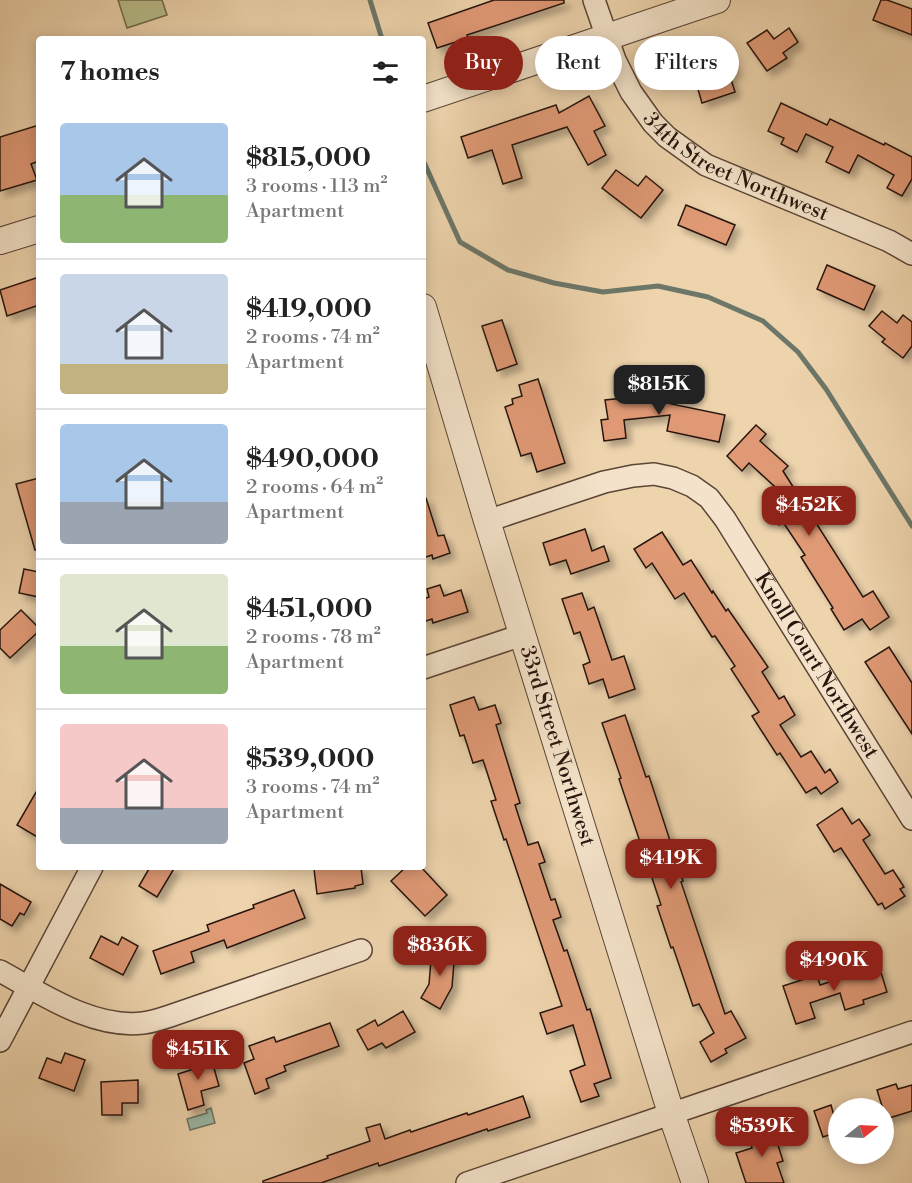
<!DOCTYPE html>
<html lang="en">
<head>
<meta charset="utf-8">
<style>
  :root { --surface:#fff; --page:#f6f6f6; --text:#222; --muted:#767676; --line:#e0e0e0; --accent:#8f2418 }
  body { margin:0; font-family:"Libre Bodoni",serif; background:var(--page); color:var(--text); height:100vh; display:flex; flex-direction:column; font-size:22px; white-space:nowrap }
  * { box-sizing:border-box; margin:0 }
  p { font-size:20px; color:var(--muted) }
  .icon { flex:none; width:33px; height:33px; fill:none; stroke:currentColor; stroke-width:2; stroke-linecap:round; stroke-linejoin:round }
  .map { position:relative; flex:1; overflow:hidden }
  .panel { position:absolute; left:36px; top:36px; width:390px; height:834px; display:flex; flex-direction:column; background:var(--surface); border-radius:6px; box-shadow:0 3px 15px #0003 }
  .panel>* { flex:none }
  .banner { position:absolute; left:444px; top:36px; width:378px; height:54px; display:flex; gap:12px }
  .needle { width:39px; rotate:72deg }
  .tools { position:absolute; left:828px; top:1098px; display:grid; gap:12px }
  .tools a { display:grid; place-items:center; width:66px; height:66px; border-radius:50%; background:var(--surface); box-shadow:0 3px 15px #0003; font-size:30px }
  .price { position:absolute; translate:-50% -51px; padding:0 14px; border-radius:12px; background:var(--accent); color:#fff; font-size:20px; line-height:39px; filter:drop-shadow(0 2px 3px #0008) }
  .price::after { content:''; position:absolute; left:50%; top:36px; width:18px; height:14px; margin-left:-9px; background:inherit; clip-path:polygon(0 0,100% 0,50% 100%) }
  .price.active { background:#222; color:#fff }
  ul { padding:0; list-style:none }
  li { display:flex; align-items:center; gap:18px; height:150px; padding:0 24px }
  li+li { border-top:2px solid var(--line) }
  li span { display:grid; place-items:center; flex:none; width:168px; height:120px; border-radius:6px; color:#555 }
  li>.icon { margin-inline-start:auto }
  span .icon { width:72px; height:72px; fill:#fffc; stroke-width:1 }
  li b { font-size:26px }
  h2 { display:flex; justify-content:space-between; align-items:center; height:72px; padding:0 24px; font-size:26px }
  .pill { padding:0 21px; border-radius:27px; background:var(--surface); box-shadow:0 3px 15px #0003; font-size:21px; line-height:54px }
  .pill.active { background:var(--accent); color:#fff }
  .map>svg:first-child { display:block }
  .green { fill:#b8bd8a; stroke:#70694c; stroke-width:1.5 }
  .water { fill:#9ab9a6; stroke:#6c7769; stroke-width:1.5 }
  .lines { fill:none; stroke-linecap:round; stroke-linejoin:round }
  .stream { stroke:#6c7769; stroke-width:5 }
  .building { fill:#df9974; stroke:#28150e; stroke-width:1.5; filter:url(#shadow) }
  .minor-casing { stroke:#5a4536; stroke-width:24 }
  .tertiary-casing { stroke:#5a4536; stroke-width:28 }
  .minor { stroke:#f4e3ca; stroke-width:21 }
  .tertiary { stroke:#f4e3ca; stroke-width:26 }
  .labels { text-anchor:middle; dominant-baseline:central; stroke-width:6; stroke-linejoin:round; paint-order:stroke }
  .street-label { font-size:21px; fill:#28150e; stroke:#f4e3ca }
</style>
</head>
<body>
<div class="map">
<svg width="912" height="1183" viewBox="0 0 912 1183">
  <defs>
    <filter id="shadow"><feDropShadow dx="5.5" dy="5.5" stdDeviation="3" flood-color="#0004"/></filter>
  </defs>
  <rect width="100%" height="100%" fill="#eed4ad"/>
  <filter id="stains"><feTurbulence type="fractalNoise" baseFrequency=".00333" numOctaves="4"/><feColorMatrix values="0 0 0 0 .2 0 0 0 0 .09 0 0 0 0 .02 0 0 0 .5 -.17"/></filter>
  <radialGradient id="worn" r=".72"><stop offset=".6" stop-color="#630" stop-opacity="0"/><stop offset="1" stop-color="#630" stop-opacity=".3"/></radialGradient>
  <!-- green -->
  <path class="green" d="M118,0H162L167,15L127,28Z"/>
  <!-- water -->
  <path class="water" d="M211,1108L215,1123L190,1130L187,1119L207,1113L206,1110Z"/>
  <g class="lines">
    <!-- stream -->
    <g class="stream">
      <path d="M370,0L382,39"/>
      <path d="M423,160L460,242L508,270L554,283L603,292L658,286L708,297L763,321L798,352L826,389L912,526"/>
    </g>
  </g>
  <!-- building -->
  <g class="building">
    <path d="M494,0H564V3L467,35L468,38L437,48L428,23Z"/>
    <path d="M881,0H887L912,9V35L873,20Z"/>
    <path d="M789,28L798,42L783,53L787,58L767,71L747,43L767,30L774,39Z"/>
    <path d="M727,47L735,71L729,73L735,92L702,103L695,79L708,75L702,56Z"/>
    <path d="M589,96L605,126L594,131L606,155L588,165L567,127L512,145L522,178L503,184L492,150L468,158L461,137L556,105L559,113Z"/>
    <path d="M781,103L827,125L830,119L884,145L885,143L912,157V179L902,196L887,188L894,175L858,155L849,173L826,162L833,147L806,134L797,152L781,144L784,138L768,131Z"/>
    <path d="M39,125V161L31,164L37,180L0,191V137Z"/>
    <path d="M616,170L638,186L646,176L663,190L641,218L602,188Z"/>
    <path d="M686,205L735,225L726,245L678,225Z"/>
    <path d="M827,265L875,286L864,310L817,289Z"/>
    <path d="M39,277V305L7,316L0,290Z"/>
    <path d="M882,311L897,323L903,315L912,322V346L903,358L882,342L885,339L869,326Z"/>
    <path d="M502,320L517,364L497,371L482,326Z"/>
    <path d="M538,379L565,463L537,472L531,453L521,456L505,407L513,404L512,399L522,396L519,385Z"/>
    <path d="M651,385L652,400L725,415L719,442L667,431L670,415L624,420L626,438L604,441L601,420L608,419L605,400L624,398L623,388Z"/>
    <path d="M756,425L766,434L760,441L788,466L783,471L863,597L873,591L889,617L870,630L862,619L844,630L831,609L833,608L801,557L805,555L783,522L779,525L768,508L786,497L749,463L742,471L727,456Z"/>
    <path d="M39,478V549L35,550L16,484Z"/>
    <path d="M423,498H426L438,536L444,535L450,553L433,559L432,555L423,558Z"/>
    <path d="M585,529L592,551L604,546L609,561L571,574L566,560L550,565L543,543Z"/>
    <path d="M662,532L683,565L691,560L712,593L713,591L726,611L728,609L768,667L762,672L779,699L784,696L795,715L780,725L801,757L811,751L825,773L830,769L838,782L821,794L816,787L806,793L780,753L777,755L752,716L759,712L731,669L735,666L715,636L712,637L684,593L675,599L652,563L646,568L634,549Z"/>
    <path d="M24,569L39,572V597L19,593Z"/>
    <path d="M440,585L444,596L461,590L468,612L433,623L432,619L423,622V599L429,597L427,589Z"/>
    <path d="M582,593L588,610L594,607L612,660L624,656L635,689L609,698L603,679L589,684L583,665L590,662L580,632L574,634L562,599Z"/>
    <path d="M21,610L39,628V631L10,658L0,648V630Z"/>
    <path d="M889,647L912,683V734L865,662Z"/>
    <path d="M474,697L479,710L495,705L501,723L496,725L520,803L515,805L528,845L538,842L545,862L539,864L551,900L555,899L561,917L553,920L564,951L567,950L587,1010L590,1009L611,1078L594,1084L599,1096L581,1102L570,1071L585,1065L573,1025L547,1034L540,1013L562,1006L506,839L504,840L491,801L496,800L483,760L473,763L464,735L460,736L450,705Z"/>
    <path d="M625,715L646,777L649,776L662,816L683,881L681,882L725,1014L731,1011L746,1038L725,1049L727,1053L711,1062L700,1042L714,1033L699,1004L693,1006L673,947L671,948L657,906L661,905L619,779L621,778L602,723Z"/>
    <path d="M39,787V838L17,825Z"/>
    <path d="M842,808L852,824L859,819L870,835L863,840L885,874L893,870L904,887L900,889L905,896L885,909L882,903L878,905L841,848L834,852L817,825Z"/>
    <path d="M150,867H175L157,897L139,886Z"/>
    <path d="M329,867H361L363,884L355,886V888L317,894L314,869Z"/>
    <path d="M406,867H421L447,895L425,916L391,881Z"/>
    <path d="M0,884L31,902L24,915L20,913L12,926L0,919Z"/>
    <path d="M294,890L305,918L227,948L224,940L191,952L194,962L161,974L153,951L209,931L207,925L254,908L253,905Z"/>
    <path d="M101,936L118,945L122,937L138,946L123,975L90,958Z"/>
    <path d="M432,948L455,950L452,987L440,1009L421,998L429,984Z"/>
    <path d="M879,966L887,992L863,1000L864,1004L845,1010L840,993L810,1003L815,1018L796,1024L783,986L817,975L820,985Z"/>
    <path d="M403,1011L415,1032L386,1048L382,1043L368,1050L357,1030L375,1020L378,1026Z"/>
    <path d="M330,1023L339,1046L284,1066L286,1071L266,1079L269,1088L255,1094L244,1063L254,1059L249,1046L274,1037L276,1042Z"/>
    <path d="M65,1053L85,1060L74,1091L39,1078L47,1058L61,1063Z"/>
    <path d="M210,1054L219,1086L201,1091L204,1105L188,1110L178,1074L197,1068L194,1059Z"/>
    <path d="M138,1080V1103H122V1115H102L101,1082Z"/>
    <path d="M896,1084L898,1089L912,1085V1111L886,1119L877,1090Z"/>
    <path d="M523,1096L530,1117L488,1131L487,1129L379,1166L378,1163L321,1183H263V1181L328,1158L327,1156L370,1141L366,1128L380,1124L385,1139L410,1130L411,1132L467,1113L468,1115Z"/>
    <path d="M831,1105L834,1116L838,1114V1132L823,1137L814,1111Z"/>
    <path d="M772,1126L783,1161L777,1163L784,1183H746L736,1153L752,1148L748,1134Z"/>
  </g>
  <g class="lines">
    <defs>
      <g id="minor">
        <path id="s1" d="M594,0L615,60L631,92L653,123L667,137L706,165L889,241L912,254"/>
        <path id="s2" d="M487,521L604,482L633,476L654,474L673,478L692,486L709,498L725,519L912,819"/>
        <path d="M423,668L522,635"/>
        <path d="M0,971C42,994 93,1029 143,1023C152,1022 161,1019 170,1016L361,950"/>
        <path d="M0,1041L92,867"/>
        <path d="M467,1183L912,1032"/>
      </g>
      <g id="tertiary">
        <path d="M423,99L717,0"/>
        <path d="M0,241L39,229"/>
        <path id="s3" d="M423,307L487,521L671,1113L695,1183"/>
      </g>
    </defs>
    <!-- minor casing -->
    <use href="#minor" class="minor-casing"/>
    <!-- tertiary casing -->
    <use href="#tertiary" class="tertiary-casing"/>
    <!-- minor -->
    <use href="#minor" class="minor"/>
    <!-- tertiary -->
    <use href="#tertiary" class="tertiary"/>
  </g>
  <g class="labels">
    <!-- street labels -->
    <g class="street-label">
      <text stroke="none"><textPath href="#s1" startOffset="232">34th Street Northwest</textPath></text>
      <text stroke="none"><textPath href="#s2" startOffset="434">Knoll Court Northwest</textPath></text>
      <text stroke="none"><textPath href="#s3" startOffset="459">33rd Street Northwest</textPath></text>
    </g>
  </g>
  <rect width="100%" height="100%" filter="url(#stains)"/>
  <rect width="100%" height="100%" fill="url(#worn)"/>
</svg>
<div class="tools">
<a><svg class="needle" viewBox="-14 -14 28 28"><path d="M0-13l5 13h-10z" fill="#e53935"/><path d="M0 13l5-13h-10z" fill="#767676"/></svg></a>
</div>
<b class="price active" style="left:659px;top:416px">$815K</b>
<b class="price" style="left:809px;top:537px">$452K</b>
<b class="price" style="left:671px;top:890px">$419K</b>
<b class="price" style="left:440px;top:977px">$836K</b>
<b class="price" style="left:834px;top:992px">$490K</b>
<b class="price" style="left:198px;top:1081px">$451K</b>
<b class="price" style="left:762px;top:1158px">$539K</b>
<div class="banner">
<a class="pill active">Buy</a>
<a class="pill">Rent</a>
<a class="pill">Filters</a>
</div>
<section class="panel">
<h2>7 homes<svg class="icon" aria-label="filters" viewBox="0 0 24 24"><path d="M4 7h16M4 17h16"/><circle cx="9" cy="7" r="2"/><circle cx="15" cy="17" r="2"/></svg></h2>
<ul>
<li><span style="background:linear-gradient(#a9c7e8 60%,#8fb573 0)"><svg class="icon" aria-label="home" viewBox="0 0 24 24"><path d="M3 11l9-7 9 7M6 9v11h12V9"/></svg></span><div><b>$815,000</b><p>3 rooms · 113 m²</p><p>Apartment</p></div></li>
<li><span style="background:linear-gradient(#c9d6e8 75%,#c2b280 0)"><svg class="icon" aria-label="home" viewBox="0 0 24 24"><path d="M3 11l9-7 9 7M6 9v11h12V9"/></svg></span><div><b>$419,000</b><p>2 rooms · 74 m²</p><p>Apartment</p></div></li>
<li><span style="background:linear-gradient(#a9c7e8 65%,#9aa5b1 0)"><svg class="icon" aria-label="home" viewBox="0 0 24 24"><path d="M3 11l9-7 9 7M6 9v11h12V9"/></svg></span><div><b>$490,000</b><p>2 rooms · 64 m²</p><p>Apartment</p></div></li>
<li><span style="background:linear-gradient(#dfe7d0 60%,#8fb573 0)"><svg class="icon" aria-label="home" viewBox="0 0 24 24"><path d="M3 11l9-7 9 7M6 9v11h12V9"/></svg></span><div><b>$451,000</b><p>2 rooms · 78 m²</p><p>Apartment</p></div></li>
<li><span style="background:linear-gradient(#f6c9c9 70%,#9aa5b1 0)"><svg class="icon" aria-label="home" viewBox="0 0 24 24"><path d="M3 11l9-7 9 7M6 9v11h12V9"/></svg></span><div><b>$539,000</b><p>3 rooms · 74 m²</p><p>Apartment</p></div></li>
</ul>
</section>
</div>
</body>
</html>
